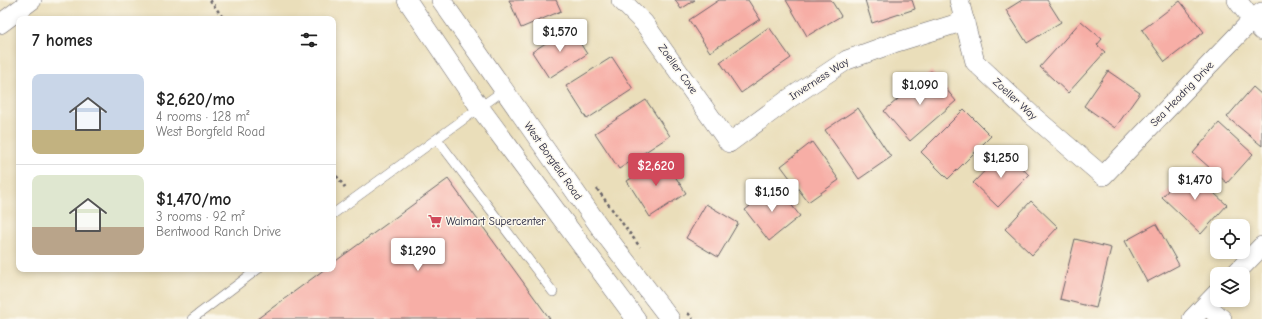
<!DOCTYPE html>
<html lang="en">
<head>
<meta charset="utf-8">
<style>
  :root { --surface:#fff; --page:#f2f2f2; --text:#222; --muted:#767676; --line:#e0e0e0; --accent:#d1495b }
  body { margin:0; font-family:"Comic Neue",sans-serif; background:var(--page); color:var(--text); height:100vh; display:flex; flex-direction:column; font-size:15px; white-space:nowrap }
  * { box-sizing:border-box; margin:0 }
  p { font-size:13px; color:var(--muted) }
  .icon { flex:none; width:22px; height:22px; fill:none; stroke:currentColor; stroke-width:2; stroke-linecap:round; stroke-linejoin:round }
  .map { position:relative; flex:1; overflow:hidden }
  .side { position:absolute; left:16px; top:16px; width:320px; height:256px; display:flex; flex-direction:column; background:var(--surface); border-radius:8px; box-shadow:0 2px 6px #0003 }
  .side>* { flex:none }
  .buttons { position:absolute; left:1210px; top:219px; display:grid; gap:8px }
  .buttons a { display:grid; place-items:center; width:40px; height:40px; border-radius:8px; background:var(--surface); box-shadow:0 2px 6px #0003; font-size:20px }
  .price { position:absolute; translate:-50% -34px; padding:0 9px; border-radius:4px; background:#fff; color:#222; font-size:13px; line-height:26px; filter:drop-shadow(0 1px 2px #0008) }
  .price::after { content:''; position:absolute; left:50%; top:24px; width:12px; height:9px; margin-left:-6px; background:inherit; clip-path:polygon(0 0,100% 0,50% 100%) }
  .price.on { background:var(--accent); color:#fff }
  ul { padding:0; list-style:none }
  li { display:flex; align-items:center; gap:12px; height:100px; padding:0 16px }
  li+li { border-top:1px solid var(--line) }
  li span { display:grid; place-items:center; flex:none; width:112px; height:80px; border-radius:8px; color:#555 }
  li>.icon { margin-inline-start:auto }
  span .icon { width:48px; height:48px; fill:#fffc; stroke-width:1 }
  li b { font-size:17px }
  h2 { display:flex; justify-content:space-between; align-items:center; height:48px; padding:0 16px; font-size:17px }
  .map>svg:first-child { display:block }
  .building { fill:#f7aea6 }
  .lines { fill:none; stroke-linecap:round; stroke-linejoin:round }
  .service-casing { stroke:#686467; stroke-width:10 }
  .minor-casing { stroke:#686467; stroke-width:20 }
  .path { stroke:#686467; stroke-width:2.5; stroke-dasharray:3 3; stroke-linecap:butt }
  .service { stroke:#fff; stroke-width:9 }
  .minor { stroke:#fff; stroke-width:19 }
  .labels { text-anchor:middle; dominant-baseline:central; stroke-width:3; stroke-linejoin:round; paint-order:stroke }
  .street-label { font-size:11px; fill:#22223b; stroke:#fbf7ec }
  .poi-label { font-size:11px; fill:#22223b; stroke:#fbf7ec; text-anchor:start }
</style>
</head>
<body>
<div class="map">
<svg width="1262" height="319" viewBox="0 0 1262 319">
  <rect width="100%" height="100%" fill="#fbf7ec"/>
  <filter id="ink" filterUnits="userSpaceOnUse"><feTurbulence type="fractalNoise" baseFrequency=".025" numOctaves="2"/><feDisplacementMap in="SourceGraphic" scale="8" xChannelSelector="R" yChannelSelector="G"/><feConvolveMatrix kernelMatrix="1 2 1 2 8 2 1 2 1" color-interpolation-filters="sRGB"/></filter>
  <filter id="wash" filterUnits="userSpaceOnUse"><feTurbulence type="fractalNoise" baseFrequency=".012" numOctaves="4" result="noise"/><feDisplacementMap in="SourceGraphic" scale="16" xChannelSelector="R" yChannelSelector="G"/><feGaussianBlur stdDeviation="0.9" result="paint"/><feColorMatrix in="noise" values="0 0 0 0 0 0 0 0 0 0 0 0 0 0 0 0 0 1.4 0 .05"/><feComposite in="paint" operator="in"/></filter>
  <g filter="url(#wash)">
    <rect width="100%" height="100%" fill="#eadeba"/>
    <g id="blocks">
      <!-- building -->
      <g class="building">
        <path d="M509,0H556L561,11L521,28Z"/>
        <path d="M675,0H695L681,9Z"/>
        <path d="M719,0H748L760,19L710,52L689,20Z"/>
        <path d="M786,0H831L841,16L807,36Z"/>
        <path d="M865,0H912L915,9L872,23Z"/>
        <path d="M1022,0H1047L1061,22L1027,43L1006,10Z"/>
        <path d="M1180,1L1204,32L1165,62L1142,30Z"/>
        <path d="M1081,21L1102,39L1097,45L1105,52L1068,93L1040,67Z"/>
        <path d="M570,27L587,54L549,78L532,52Z"/>
        <path d="M769,27L791,58L741,93L720,62Z"/>
        <path d="M612,57L633,89L587,119L566,86Z"/>
        <path d="M931,71L956,101L910,141L884,111Z"/>
        <path d="M1108,71L1140,93L1115,128L1084,106Z"/>
        <path d="M1253,87L1262,95V146L1227,117Z"/>
        <path d="M646,100L670,136L619,169L595,133Z"/>
        <path d="M858,108L891,157L859,179L825,130Z"/>
        <path d="M964,109L991,136L948,179L921,152Z"/>
        <path d="M1219,123L1253,154L1227,183L1193,153Z"/>
        <path d="M812,142L839,180L808,202L781,166Z"/>
        <path d="M1004,151L1029,175L998,207L973,183Z"/>
        <path d="M663,158L686,193L650,217L627,181Z"/>
        <path d="M1188,169L1227,205L1201,234L1162,197Z"/>
        <path d="M448,179L550,319H257L325,269H333V263Z"/>
        <path d="M776,185L800,216L769,241L745,210Z"/>
        <path d="M1031,201L1058,227L1032,255L1005,229Z"/>
        <path d="M706,204L738,223L718,257L686,238Z"/>
        <path d="M1156,224L1179,265L1147,282L1125,241Z"/>
        <path d="M1075,239L1111,248L1096,308L1060,299Z"/>
      </g>
    </g>
  </g>
  <g filter="url(#ink)">
    <use href="#blocks" fill-opacity="0" stroke="#686467" stroke-width="1"/>
    <g class="lines">
      <defs>
        <g id="service">
          <path d="M437,139L553,292"/>
          <path d="M333,214L504,90"/>
          <path d="M192,319L258,269"/>
        </g>
        <g id="minor">
          <path d="M407,0L480,108L636,319"/>
          <path d="M441,0L604,233L670,319"/>
          <path d="M621,0L644,23L729,143L790,98L847,60L894,43L965,21"/>
          <path d="M959,0L975,62L1034,117L1103,176L1252,20L1262,12"/>
          <path d="M1237,0L1252,20L1262,31"/>
          <path d="M0,24L32,0"/>
          <path d="M1235,274L1262,246"/>
          <path d="M1206,305L1222,319"/>
          <path d="M1192,319L1217,293"/>
        </g>
      </defs>
      <!-- service casing -->
      <use href="#service" class="service-casing"/>
      <!-- minor casing -->
      <use href="#minor" class="minor-casing"/>
      <!-- path -->
      <g class="path">
        <path d="M210,0L224,19"/>
        <path d="M333,171L346,189"/>
        <path d="M597,189L640,247"/>
        <path d="M688,313L693,319"/>
      </g>
      <!-- service -->
      <use href="#service" class="service"/>
      <!-- minor -->
      <use href="#minor" class="minor"/>
    </g>
  </g>
  <!-- icons -->
  <defs>
    <symbol id="supermarket-bare" viewBox="-9 -9 18 18"><path d="M-6-5.5h2.5l.6 2H6L4.5 2H-2.5L-4.4-4H-6ZM-1.5 3.2a1.3 1.3 0 1 0 .1 0ZM3 3.2a1.3 1.3 0 1 0 .1 0Z" fill="#d1495b" stroke="#fbf7ec" stroke-width="2.5" paint-order="stroke"/></symbol>
  </defs>
  <g fill-rule="evenodd">
    <use href="#supermarket-bare" x="425" y="211" width="20" height="20"/>
  </g>
  <g class="labels">
    <!-- street labels -->
    <g class="street-label">
      <text transform="translate(678 69) rotate(54)">Zoeller Cove</text>
      <text transform="translate(819 79) rotate(-33)">Inverness Way</text>
      <text transform="translate(1182 94) rotate(-46)">Sea Headrig Drive</text>
      <text transform="translate(1015 99) rotate(43)">Zoeller Way</text>
      <text transform="translate(553 161) rotate(55)">West Borgfeld Road</text>
    </g>
    <!-- poi labels -->
    <g class="poi-label">
      <text x="446" y="221">Walmart Supercenter</text>
    </g>
  </g>
</svg>
<div class="buttons">
<a><svg class="icon" aria-label="locate" viewBox="0 0 24 24"><circle cx="12" cy="12" r="6"/><path d="M12 2v4M12 18v4M2 12h4M18 12h4"/></svg></a>
<a><svg class="icon" aria-label="layers" viewBox="0 0 24 24"><path d="M12 4l9 5-9 5-9-5zM3 14l9 5 9-5"/></svg></a>
</div>
<b class="price" style="left:560px;top:53px">$1,570</b>
<b class="price" style="left:920px;top:106px">$1,090</b>
<b class="price" style="left:1001px;top:179px">$1,250</b>
<b class="price on" style="left:656px;top:187px">$2,620</b>
<b class="price" style="left:1195px;top:201px">$1,470</b>
<b class="price" style="left:772px;top:213px">$1,150</b>
<b class="price" style="left:418px;top:272px">$1,290</b>
<section class="side">
<h2>7 homes<svg class="icon" aria-label="filters" viewBox="0 0 24 24"><path d="M4 7h16M4 17h16"/><circle cx="9" cy="7" r="2"/><circle cx="15" cy="17" r="2"/></svg></h2>
<ul>
<li><span style="background:linear-gradient(#c9d6e8 70%,#c2b280 0)"><svg class="icon" aria-label="home" viewBox="0 0 24 24"><path d="M3 11l9-7 9 7M6 9v11h12V9"/></svg></span><div><b>$2,620/mo</b><p>4 rooms · 128 m²</p><p>West Borgfeld Road</p></div></li>
<li><span style="background:linear-gradient(#dfe7d0 65%,#b9a48a 0)"><svg class="icon" aria-label="home" viewBox="0 0 24 24"><path d="M3 11l9-7 9 7M6 9v11h12V9"/></svg></span><div><b>$1,470/mo</b><p>3 rooms · 92 m²</p><p>Bentwood Ranch Drive</p></div></li>
</ul>
</section>
</div>
</body>
</html>
